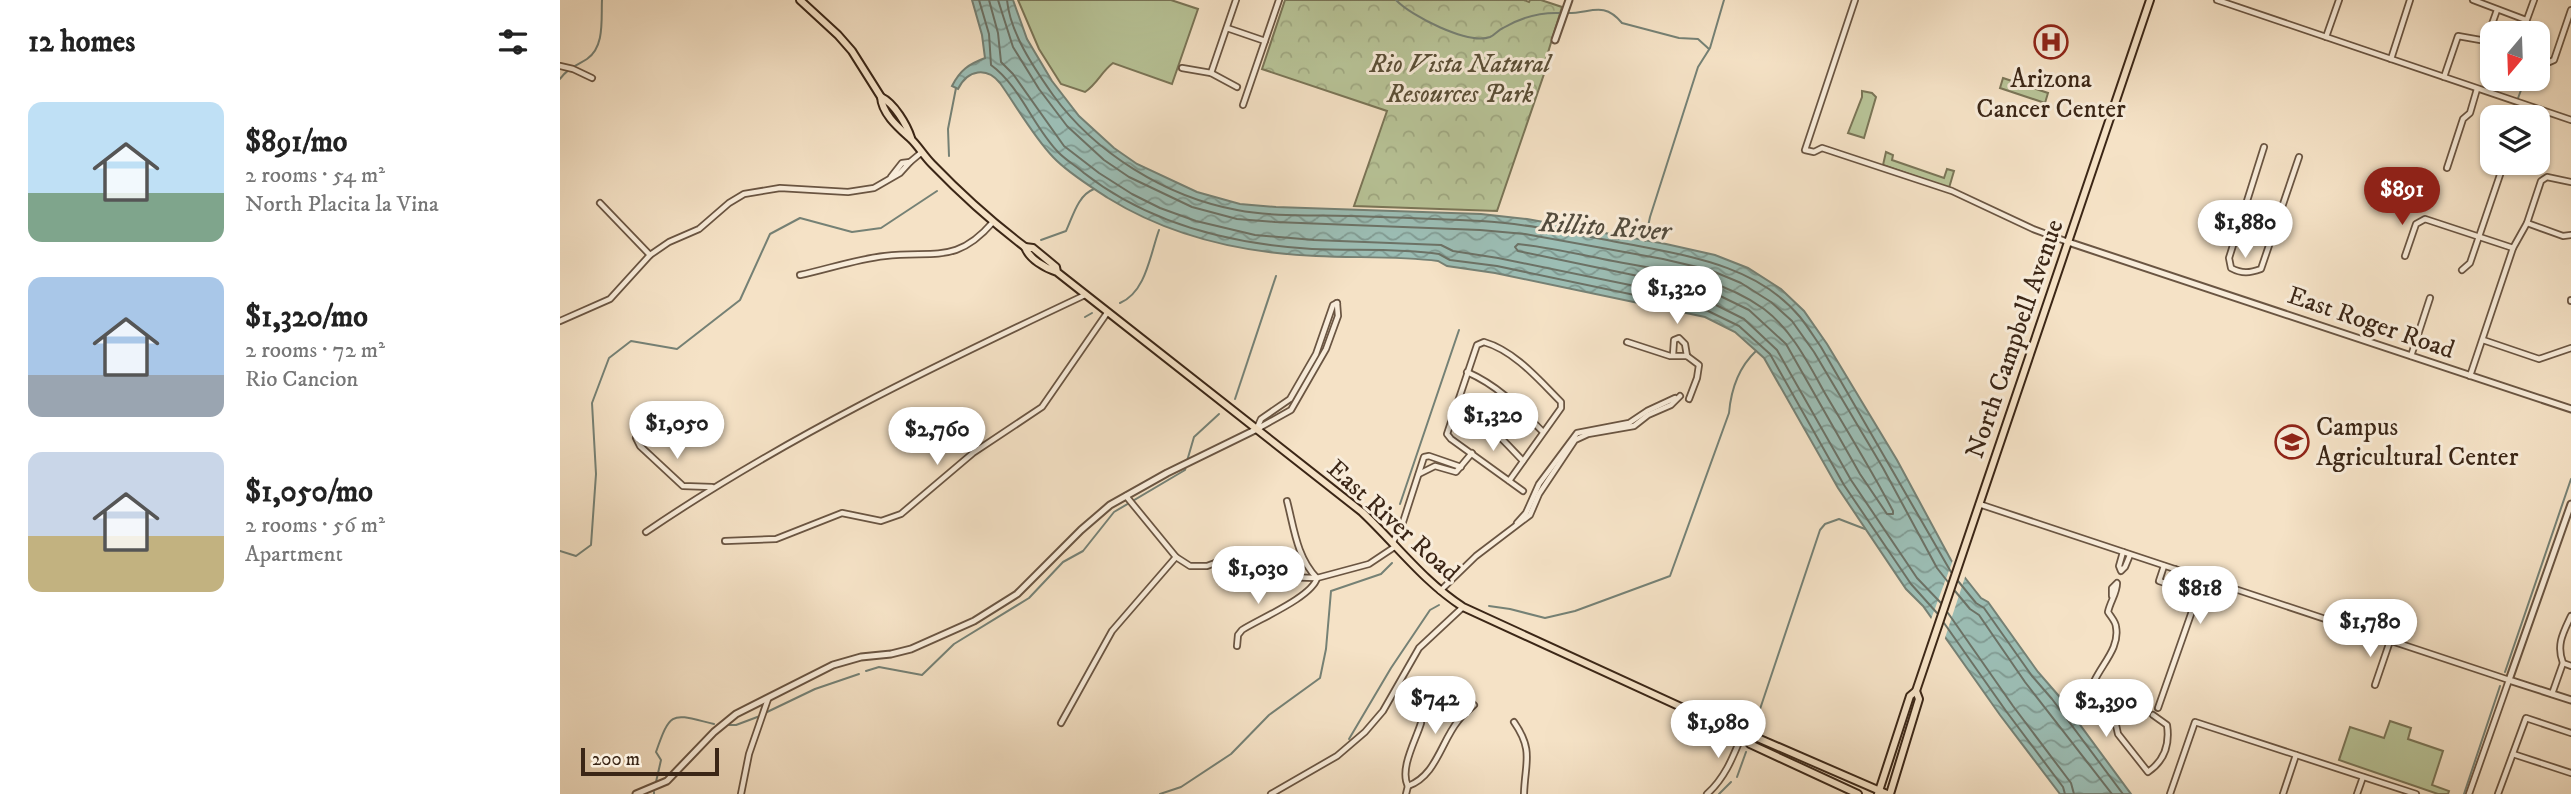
<!DOCTYPE html>
<html lang="en">
<head>
<meta charset="utf-8">
<style>
  :root { --surface:#fff; --page:#f2f2f2; --text:#222; --muted:#767676; --accent:#8f2418 }
  body { margin:0; font-family:"IM FELL DW Pica",serif; background:var(--page); color:var(--text); height:100vh; display:flex; flex-direction:column; font-size:26px; white-space:nowrap }
  * { box-sizing:border-box; margin:0 }
  p { font-size:23px; color:var(--muted) }
  .icon { flex:none; width:38px; height:38px; fill:none; stroke:currentColor; stroke-width:2; stroke-linecap:round; stroke-linejoin:round }
  .map { position:relative; flex:1; overflow:hidden }
  .side { display:flex; flex-direction:column; background:var(--surface); width:560px }
  .side>* { flex:none }
  .needle { width:46px; rotate:199deg }
  .tools { position:absolute; left:1920px; top:21px; display:grid; gap:14px }
  .tools a { display:grid; place-items:center; width:70px; height:70px; border-radius:14px; background:var(--surface); box-shadow:0 2px 5px #0004; font-size:35px }
  .scale { position:absolute; left:21px; bottom:18px; width:138px; box-sizing:border-box; padding-left:7px; border:4px solid #3b2616; border-top:0; font-size:19px; line-height:24px; white-space:nowrap; color:#3b2616; -webkit-text-stroke:5px #f8ecda; paint-order:stroke }
  .price { position:absolute; translate:-50% -60px; padding:0 16px; border-radius:24px; background:#fff; color:#222; font-size:23px; line-height:46px; filter:drop-shadow(0 2px 4px #0008) }
  .price::after { content:''; position:absolute; left:50%; top:42px; width:21px; height:16px; margin-left:-10px; background:inherit; clip-path:polygon(0 0,100% 0,50% 100%) }
  .price.current { background:var(--accent); color:#fff }
  ul { padding:0; list-style:none }
  li { display:flex; align-items:center; gap:21px; height:175px; padding:0 28px }
  li span { display:grid; place-items:center; flex:none; width:196px; height:140px; border-radius:14px; color:#555 }
  li>.icon { margin-inline-start:auto }
  span .icon { width:84px; height:84px; fill:#fffc; stroke-width:1 }
  li b { font-size:30px }
  h2 { display:flex; justify-content:space-between; align-items:center; height:84px; padding:0 28px; font-size:30px }
  main { display:flex; flex:1; min-height:0 }
  .map>svg:first-child { display:block }
  .grass { fill:#b8c498; stroke:#7a7557; stroke-width:2 }
  .park { fill:url(#park-crowns); stroke:#7a7557; stroke-width:2 }
  .water { fill:url(#water-waves); stroke:#758175; stroke-width:2 }
  .pier { fill:#f5e2c6 }
  .lines { fill:none; stroke-linecap:round; stroke-linejoin:round }
  .shore { stroke:#6c7266; stroke-width:2 }
  .stream { stroke:#758175; stroke-width:2 }
  .minor-casing { stroke:#6a5542; stroke-width:8 }
  .tertiary-casing { stroke:#6a5542; stroke-width:9 }
  .primary-casing { stroke:#3b2616; stroke-width:10 }
  .minor { stroke:#f8ecda; stroke-width:4.5 }
  .tertiary { stroke:#f8ecda; stroke-width:5 }
  .primary { stroke:#f5e2c6; stroke-width:6 }
  .labels { text-anchor:middle; dominant-baseline:central; stroke-width:6; stroke-linejoin:round; paint-order:stroke }
  .park-label { font-size:26px; font-style:italic; fill:#5a4e36; stroke:#f8ecda }
  .poi-label { font-size:26px; fill:#3b2616; stroke:#f8ecda }
  .street-label { font-size:26px; fill:#3b2616; stroke:#f8ecda }
  .water-label { font-size:28px; font-style:italic; fill:#534c3e; stroke:#f8ecda }
</style>
</head>
<body>
<main>
<section class="side">
<h2>12 homes<svg class="icon" aria-label="filters" viewBox="0 0 24 24"><path d="M4 7h16M4 17h16"/><circle cx="9" cy="7" r="2"/><circle cx="15" cy="17" r="2"/></svg></h2>
<ul>
<li><span style="background:linear-gradient(#bfe0f5 65%,#7fa58c 0)"><svg class="icon" aria-label="home" viewBox="0 0 24 24"><path d="M3 11l9-7 9 7M6 9v11h12V9"/></svg></span><div><b>$891/mo</b><p>2 rooms · 54 m²</p><p>North Placita la Vina</p></div></li>
<li><span style="background:linear-gradient(#a9c7e8 70%,#9aa5b1 0)"><svg class="icon" aria-label="home" viewBox="0 0 24 24"><path d="M3 11l9-7 9 7M6 9v11h12V9"/></svg></span><div><b>$1,320/mo</b><p>2 rooms · 72 m²</p><p>Rio Cancion</p></div></li>
<li><span style="background:linear-gradient(#c9d6e8 60%,#c2b280 0)"><svg class="icon" aria-label="home" viewBox="0 0 24 24"><path d="M3 11l9-7 9 7M6 9v11h12V9"/></svg></span><div><b>$1,050/mo</b><p>2 rooms · 56 m²</p><p>Apartment</p></div></li>
</ul>
</section>
<div class="map">
<svg width="2011" height="794" viewBox="0 0 2011 794">
  <defs>
    <pattern id="park-crowns" width="20" height="18" patternUnits="userSpaceOnUse" patternTransform="scale(1.75)"><rect width="20" height="18" fill="#b8c498"/><path d="M2 6a3 3 0 1 1 6 0M12 15a3 3 0 1 1 6 0" fill="none" stroke="#9fa882"/></pattern>
    <pattern id="water-waves" width="16" height="10" patternUnits="userSpaceOnUse" patternTransform="scale(1.75)"><rect width="16" height="10" fill="#9cbeb5"/><path d="M0 5q4-4 8 0t8 0" fill="none" stroke="#809a92"/></pattern>
  </defs>
  <rect width="100%" height="100%" fill="#f5e2c6"/>
  <filter id="stains"><feTurbulence type="fractalNoise" baseFrequency=".00286" numOctaves="4"/><feColorMatrix values="0 0 0 0 .2 0 0 0 0 .09 0 0 0 0 .02 0 0 0 .5 -.17"/></filter>
  <radialGradient id="worn" r=".72"><stop offset=".6" stop-color="#630" stop-opacity="0"/><stop offset="1" stop-color="#630" stop-opacity=".3"/></radialGradient>
  <!-- grass -->
  <g class="grass">
    <path d="M458,0H611L638,9L612,84L553,63C541,72 538,83 525,92L501,84L479,49Z"/>
    <path d="M1443,78L1488,93L1485,103L1440,88Z"/>
    <path d="M1302,91L1312,93L1316,97L1304,138L1288,133L1302,97Z"/>
    <path d="M1326,152L1333,155L1332,160L1384,178L1387,169L1394,171L1389,188L1323,165Z"/>
    <path d="M1830,721L1851,728L1848,739L1883,751L1872,785L1889,791L1888,794H1878L1779,760L1790,727L1824,738Z"/>
  </g>
  <!-- park -->
  <path class="park" d="M725,0H964L969,2L970,0H981L1002,7L982,72L984,74L937,211L794,206L827,111L702,69Z"/>
  <!-- water -->
  <path class="water" d="M412,0H453L467,39L492,81L519,116L554,148L577,164L637,192L680,204L716,207L921,214L967,219L1106,244L1155,255L1188,268L1221,289L1244,311L1267,344L1337,460L1391,560L1421,598L1428,602L1478,672L1498,695L1571,794H1500L1440,715L1363,606L1346,589L1278,488L1204,358L1175,332L1145,317L935,273L887,266L878,261C838,256 796,258 756,256C683,253 611,237 548,198C530,186 508,173 493,157C473,136 457,107 440,83C427,67 408,69 398,89L392,86C400,70 409,64 425,58L422,35Z"/>
  <!-- pier -->
  <path class="pier" d="M1394,557L1406,574L1384,641L1370,622Z"/>
  <g class="lines">
    <!-- shore -->
    <g class="shore">
      <path d="M419,0L429,34L431,65C461,87 473,127 499,153C506,160 516,166 524,173C589,224 670,244 752,249C794,251 837,248 879,254L890,260L937,266L1146,310L1179,326L1210,354L1284,485L1351,584L1377,613"/>
      <path d="M429,0L438,33L441,62L453,74L504,146L539,173L572,194L600,208L636,221L695,235L754,240L881,245L893,251L938,258L1148,301L1184,319L1217,350L1291,480L1357,578L1381,603"/>
      <path d="M438,0L453,47L479,89L507,126L544,160L569,177L632,207L677,219L715,222L920,230L965,234L1103,259L1150,270L1181,283L1211,302L1232,321L1254,352L1323,468L1377,568L1388,582"/>
      <path d="M447,0C450,33 474,68 493,95C535,153 606,197 677,210C713,217 752,215 788,216C833,217 877,219 921,221C971,224 1019,235 1068,244C1129,256 1198,266 1240,317C1248,327 1254,337 1261,347L1391,572"/>
      <path d="M958,244C990,247 1022,255 1053,261C1105,271 1160,277 1204,309C1233,331 1249,365 1266,395C1289,434 1312,471 1333,511V514H1327L1300,474L1226,344L1189,310L1150,291L958,251L955,247Z"/>
      <path d="M1398,581L1416,603L1424,608L1472,676L1492,699L1563,794"/>
      <path d="M1395,591L1410,609L1419,615L1465,682L1552,794"/>
      <path d="M1388,613L1453,706L1511,783L1514,794"/>
      <path d="M1384,623L1446,711L1503,787L1505,794"/>
    </g>
    <!-- stream -->
    <g class="stream">
      <path d="M836,0C851,16 908,45 930,37C935,35 938,30 943,28C960,18 981,12 1001,13"/>
      <path d="M1006,13C1030,14 1043,0 1062,23L1119,38L1138,39L1149,49"/>
      <path d="M0,79C8,68 16,66 27,59C45,47 41,19 42,0"/>
      <path d="M1957,101L1964,82L1963,79"/>
      <path d="M389,156L388,129L396,88"/>
      <path d="M481,240L506,231C513,216 518,195 534,189"/>
      <path d="M1085,241L1090,217L1138,67L1150,48L1164,0"/>
      <path d="M560,303C586,292 590,255 599,230"/>
      <path d="M525,317L532,313"/>
      <path d="M675,399L716,276"/>
      <path d="M627,461L634,437L659,414"/>
      <path d="M840,504L899,330"/>
      <path d="M0,551L16,556L31,545L36,474L32,403L49,358L71,341L117,349L180,300L210,234L240,218L292,232L321,228L377,191"/>
      <path d="M929,606L950,609L985,618L1015,611L1110,576L1169,413C1171,390 1179,367 1196,351"/>
      <path d="M306,671L319,667L362,675L394,644L469,598L503,562L523,551L554,512L625,470L626,466"/>
      <path d="M1945,672L2011,479"/>
      <path d="M205,713L255,689L299,674"/>
      <path d="M168,725H176L200,716"/>
      <path d="M1193,730L1260,530L1265,524L1279,519L1305,529"/>
      <path d="M789,739L831,668L870,610L879,605"/>
      <path d="M1177,777L1186,752"/>
      <path d="M96,782L101,760L96,752C111,709 112,714 154,724"/>
      <path d="M94,794V792"/>
      <path d="M600,794L621,787L671,754L709,715L760,678L766,649L771,591L821,574L832,563"/>
      <path d="M1159,794L1171,782"/>
      <path d="M1904,794L1940,686"/>
    </g>
    <defs>
      <g id="minor">
        <path d="M1295,0L1245,150L1254,152L1262,148L1392,191L1473,229L1508,242"/>
        <path d="M1657,0L2011,120"/>
        <path d="M1913,0L1966,20"/>
        <path d="M667,28L705,41"/>
        <path d="M1962,33L1974,0"/>
        <path d="M1766,37L1779,0"/>
        <path d="M1831,59L1850,0"/>
        <path d="M1978,60L1987,63L1994,60L2011,10"/>
        <path d="M0,66L13,69L32,78"/>
        <path d="M622,68L651,73L677,87"/>
        <path d="M651,73L676,0"/>
        <path d="M1884,77L1898,36L1926,41L1937,10"/>
        <path d="M683,105L719,0"/>
        <path d="M1960,117L1965,105"/>
        <path d="M1704,147L1669,258L1671,268C1682,274 1690,273 1701,269L1739,157"/>
        <path d="M350,162L362,152"/>
        <path d="M1887,168L1903,119L1910,113L1917,89"/>
        <path d="M40,203L90,255"/>
        <path d="M1967,223L2003,236L2011,235"/>
        <path d="M1845,256L1856,224L1865,219L1953,248"/>
        <path d="M1902,270L1910,263L1944,163"/>
        <path d="M240,275C268,269 297,259 325,256C374,250 396,265 433,222"/>
        <path d="M2011,301V300"/>
        <path d="M0,321L50,299L90,255L109,242L139,229L169,203L184,194L220,188L288,192L314,188L340,173L350,162L342,163L331,177"/>
        <path d="M1923,340L1979,359L2011,348"/>
        <path d="M1067,342L1110,356H1127"/>
        <path d="M1113,355L1114,340L1119,338L1125,344L1127,356"/>
        <path d="M1127,356L1139,365L1137,378L1129,399"/>
        <path d="M1851,356L1870,298"/>
        <path d="M907,372C939,386 959,408 983,432"/>
        <path d="M1910,376L1953,248L1967,223L1981,181L1987,177L2011,182"/>
        <path d="M897,404C923,417 943,440 963,461"/>
        <path d="M697,428L701,419L730,399L756,354L773,305L777,303"/>
        <path d="M697,429L731,410L766,349L778,316L777,303"/>
        <path d="M76,438L80,446L123,486L152,487"/>
        <path d="M859,474L875,466L896,472L912,453"/>
        <path d="M949,481L1001,408V402C979,380 955,351 924,342L917,345L887,434L891,439L963,491"/>
        <path d="M566,496L616,557L630,566H647L671,557L679,556L720,577L757,578L809,564L836,546"/>
        <path d="M727,501C734,528 737,558 757,578"/>
        <path d="M1419,504L1949,680L1909,794"/>
        <path d="M957,523L966,513L979,484L1017,433L1069,423L1087,411L1115,398"/>
        <path d="M86,532C224,438 374,366 525,295"/>
        <path d="M165,541L216,539L282,513L321,521L341,514L413,453L482,407L547,313"/>
        <path d="M833,542L843,522L864,457L869,456L901,467"/>
        <path d="M1563,552L1559,566L1561,571L1565,567L1570,555"/>
        <path d="M1610,584L1615,569"/>
        <path d="M880,591L916,556L970,515L979,494L1015,440L1028,434L1074,426L1088,415L1111,405L1120,396"/>
        <path d="M1552,596V588L1557,583C1557,593 1550,602 1548,612C1551,617 1556,622 1556,627C1561,653 1531,672 1530,697L1546,719L1556,725L1558,734L1588,772C1604,761 1610,745 1607,725L1593,715"/>
        <path d="M2011,616C2003,633 1996,645 2003,663L2011,666"/>
        <path d="M677,646L678,635L682,630C699,619 752,597 757,578"/>
        <path d="M1815,685L1830,641"/>
        <path d="M1992,694L2003,663"/>
        <path d="M1598,708L1638,594L1599,581L1604,566"/>
        <path d="M954,722C974,751 965,762 964,794"/>
        <path d="M501,723L552,631L616,557"/>
        <path d="M1953,754L2011,773"/>
        <path d="M848,786C876,776 881,742 898,721C902,715 909,710 914,705"/>
        <path d="M848,786C839,769 856,740 861,723"/>
        <path d="M181,794L189,754L208,699"/>
        <path d="M711,794L777,756L805,732L823,711L859,648L903,607"/>
        <path d="M846,794L848,786"/>
        <path d="M1147,794C1165,778 1173,757 1182,735"/>
        <path d="M1610,794L1635,722L1856,794"/>
        <path d="M1723,794L1736,755"/>
        <path d="M1797,794L1803,777"/>
        <path d="M1938,794L1966,718L2011,733"/>
      </g>
      <g id="tertiary">
        <path d="M995,40L1009,0"/>
        <path d="M1508,242L2011,409"/>
        <path d="M2011,504L1949,680L2011,700"/>
        <path d="M76,794L107,781L154,732L176,714L273,665L301,657L331,654L351,649L414,621L457,594L521,530L550,505L607,473L697,429"/>
      </g>
      <g id="primary">
        <path d="M240,0L278,35L292,51L321,97C334,103 347,125 351,138"/>
        <path d="M321,97C322,114 339,128 351,139C359,147 364,156 372,164C401,194 432,222 465,247"/>
        <path d="M497,272L496,267L473,248L465,247C469,259 485,268 497,272L802,512C836,544 863,581 903,607L1182,735L1190,744L1298,794"/>
        <path d="M1182,735L1193,736L1327,794"/>
        <path d="M1318,794L1350,696L1356,691L1590,0"/>
        <path d="M1330,794L1359,699L1356,691"/>
      </g>
    </defs>
    <!-- minor casing -->
    <use href="#minor" class="minor-casing"/>
    <!-- tertiary casing -->
    <use href="#tertiary" class="tertiary-casing"/>
    <!-- primary casing -->
    <use href="#primary" class="primary-casing"/>
    <!-- minor -->
    <use href="#minor" class="minor"/>
    <!-- tertiary -->
    <use href="#tertiary" class="tertiary"/>
    <!-- primary -->
    <use href="#primary" class="primary"/>
  </g>
  <!-- icons -->
  <defs>
    <symbol id="hospital-ring" viewBox="-11 -11 22 22"><circle r="9.5" fill="#f8ecda" stroke="#8f2418" stroke-width="1.5"/><path d="M-5-5h3v3.5h4V-5h3V5h-3V1.5h-4V5h-3Z" fill="#8f2418"/></symbol>
    <symbol id="university-ring" viewBox="-11 -11 22 22"><circle r="9.5" fill="#f8ecda" stroke="#8f2418" stroke-width="1.5"/><path d="M0-5L7-2L0 1L-7-2ZM-4 1L0 2.5L4 1V4Q0 6-4 4Z" fill="#8f2418"/></symbol>
  </defs>
  <g fill-rule="evenodd">
    <use href="#hospital-ring" x="1472" y="23" width="38" height="38"/>
    <use href="#university-ring" x="1713" y="423" width="38" height="38"/>
  </g>
  <g class="labels">
    <!-- park labels -->
    <g class="park-label">
      <text x="900" y="64">Rio Vista Natural<tspan x="900" dy="30">Resources Park</tspan></text>
    </g>
    <!-- poi labels -->
    <g class="poi-label">
      <text x="1491" y="79">Arizona<tspan x="1491" dy="30">Cancer Center</tspan></text>
      <text x="1756" y="427" text-anchor="start">Campus<tspan x="1756" dy="30">Agricultural Center</tspan></text>
    </g>
    <!-- street labels -->
    <g class="street-label">
      <text transform="translate(1811 323) rotate(19)">East Roger Road</text>
      <text transform="translate(1455 339) rotate(-71)">North Campbell Avenue</text>
      <text transform="translate(833 521) rotate(42)">East River Road</text>
    </g>
    <!-- water labels -->
    <g class="water-label">
      <text transform="translate(1045 227) rotate(4)">Rillito River</text>
    </g>
  </g>
  <rect width="100%" height="100%" filter="url(#stains)"/>
  <rect width="100%" height="100%" fill="url(#worn)"/>
</svg>
<div class="tools">
<a><svg class="needle" viewBox="-14 -14 28 28"><path d="M0-13l5 13h-10z" fill="#e53935"/><path d="M0 13l5-13h-10z" fill="#767676"/></svg></a>
<a><svg class="icon" aria-label="layers" viewBox="0 0 24 24"><path d="M12 4l9 5-9 5-9-5zM3 14l9 5 9-5"/></svg></a>
</div>
<div class="scale">200 m</div>
<b class="price current" style="left:1842px;top:227px">$891</b>
<b class="price" style="left:1685px;top:260px">$1,880</b>
<b class="price" style="left:1117px;top:326px">$1,320</b>
<b class="price" style="left:933px;top:453px">$1,320</b>
<b class="price" style="left:117px;top:461px">$1,050</b>
<b class="price" style="left:377px;top:467px">$2,760</b>
<b class="price" style="left:698px;top:606px">$1,030</b>
<b class="price" style="left:1640px;top:626px">$818</b>
<b class="price" style="left:1810px;top:659px">$1,780</b>
<b class="price" style="left:875px;top:736px">$742</b>
<b class="price" style="left:1546px;top:739px">$2,390</b>
<b class="price" style="left:1158px;top:760px">$1,980</b>
</div>
</main>
</body>
</html>
